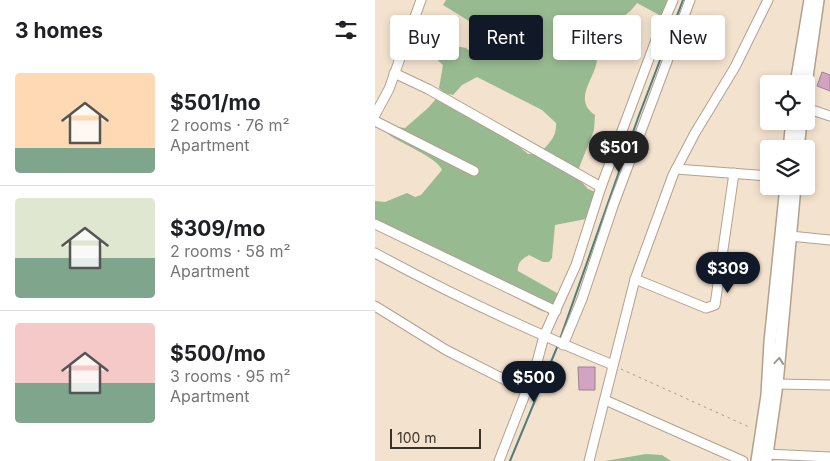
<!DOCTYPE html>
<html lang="en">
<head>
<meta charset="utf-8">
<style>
  :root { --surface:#fff; --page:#f2f2f2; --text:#202124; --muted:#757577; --line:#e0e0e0; --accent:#111827 }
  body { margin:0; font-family:Inter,sans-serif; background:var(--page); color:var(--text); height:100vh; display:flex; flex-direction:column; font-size:19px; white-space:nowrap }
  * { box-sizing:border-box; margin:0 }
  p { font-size:16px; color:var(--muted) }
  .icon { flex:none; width:28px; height:28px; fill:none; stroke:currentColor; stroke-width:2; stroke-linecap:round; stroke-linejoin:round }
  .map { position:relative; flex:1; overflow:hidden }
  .sheet { display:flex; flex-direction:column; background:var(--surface); width:375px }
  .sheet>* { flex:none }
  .guide { position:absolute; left:15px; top:15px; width:365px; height:45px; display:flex; gap:10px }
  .controls { position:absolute; left:385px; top:75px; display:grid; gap:10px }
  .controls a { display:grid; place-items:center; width:55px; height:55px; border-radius:5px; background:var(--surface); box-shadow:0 2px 8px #0003; font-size:25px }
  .scale { position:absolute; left:15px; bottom:12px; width:91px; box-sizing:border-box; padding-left:5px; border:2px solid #39322a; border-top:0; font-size:14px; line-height:18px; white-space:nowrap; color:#39322a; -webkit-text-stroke:4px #f3e2ce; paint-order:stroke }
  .price { position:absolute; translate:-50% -42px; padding:0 11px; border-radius:18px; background:var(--accent); color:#fff; font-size:16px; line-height:32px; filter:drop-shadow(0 1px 2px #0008) }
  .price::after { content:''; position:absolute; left:50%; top:30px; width:15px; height:11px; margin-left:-8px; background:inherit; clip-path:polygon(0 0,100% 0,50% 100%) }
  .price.current { background:#222; color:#fff }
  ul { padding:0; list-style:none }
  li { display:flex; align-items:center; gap:15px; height:125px; padding:0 15px }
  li+li { border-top:1px solid var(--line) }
  li span { display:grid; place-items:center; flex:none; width:140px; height:100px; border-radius:5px; color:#555 }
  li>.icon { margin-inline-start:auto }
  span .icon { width:60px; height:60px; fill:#fffc; stroke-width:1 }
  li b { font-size:21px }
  h2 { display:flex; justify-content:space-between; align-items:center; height:60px; padding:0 15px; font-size:21px }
  .tag { padding:0 18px; border-radius:5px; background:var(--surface); box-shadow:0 2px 8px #0003; font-size:18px; line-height:45px }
  .tag.current { background:var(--accent); color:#fff }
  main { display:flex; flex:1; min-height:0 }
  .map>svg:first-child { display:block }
  .forest { fill:#98ba91 }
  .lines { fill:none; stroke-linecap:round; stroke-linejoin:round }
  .stream { stroke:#507e7b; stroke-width:2 }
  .building { fill:#d2a3c3; stroke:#998492 }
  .minor-casing { stroke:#b1a18e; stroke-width:11 }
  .major-casing { stroke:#b1a18e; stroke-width:14 }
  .path { stroke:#a79a8b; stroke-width:1; stroke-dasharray:2.5 4; stroke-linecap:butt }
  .minor { stroke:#fff; stroke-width:9 }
  .major { stroke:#fff; stroke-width:11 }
  .oneway { stroke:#9c9894 }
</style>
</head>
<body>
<main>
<section class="sheet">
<h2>3 homes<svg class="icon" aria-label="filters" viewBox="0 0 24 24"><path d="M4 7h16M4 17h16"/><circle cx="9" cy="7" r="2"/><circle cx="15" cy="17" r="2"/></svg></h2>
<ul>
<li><span style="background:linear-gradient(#ffd9b3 75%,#7fa58c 0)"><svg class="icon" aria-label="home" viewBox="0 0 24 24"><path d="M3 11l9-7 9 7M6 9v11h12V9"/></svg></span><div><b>$501/mo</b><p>2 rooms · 76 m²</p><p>Apartment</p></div></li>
<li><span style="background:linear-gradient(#dfe7d0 60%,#7fa58c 0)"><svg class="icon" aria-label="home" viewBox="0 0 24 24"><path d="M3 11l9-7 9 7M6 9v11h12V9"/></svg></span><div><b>$309/mo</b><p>2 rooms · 58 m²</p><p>Apartment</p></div></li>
<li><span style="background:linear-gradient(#f6c9c9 60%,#7fa58c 0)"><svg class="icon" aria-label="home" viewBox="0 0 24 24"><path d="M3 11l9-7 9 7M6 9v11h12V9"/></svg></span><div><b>$500/mo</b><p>3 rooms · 95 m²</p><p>Apartment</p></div></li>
</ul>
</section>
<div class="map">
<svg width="455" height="461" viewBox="0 0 455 461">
  <rect width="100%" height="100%" fill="#f3e2ce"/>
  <!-- forest -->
  <g class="forest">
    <path d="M71,0H296L288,17L262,3C245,26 242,12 220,19C212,22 205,27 198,31L197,36L200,41L222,56C224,76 195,98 220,115L219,130L204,168L205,180L213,189L223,193L211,219L180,225L177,258L174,262H168L154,255C147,259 142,263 143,271L182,293L183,298L174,312L167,311L62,257L0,229V201L10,202L32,193L40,197L46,195L67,170C63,158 25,143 13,134L17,126L30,128L53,108L61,99L142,145L153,154H164C173,144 182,138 181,123L167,110L102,77L87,85L78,95L69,93L64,88L68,65L58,56L64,43L91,48L100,55L105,56L114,44L115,34L68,5Z"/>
    <path d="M271,454L287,455L296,461H230Z"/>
  </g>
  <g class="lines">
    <!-- stream -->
    <g class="stream">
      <path d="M185,339L263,118L308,0"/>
      <path d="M135,461L183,345"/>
    </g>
  </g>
  <!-- building -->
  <g class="building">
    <path d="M447,72L455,75V91L442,86Z"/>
    <path d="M203,367H220V390H204Z"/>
  </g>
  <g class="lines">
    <defs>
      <g id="minor">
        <path d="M19,73L53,89L226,187"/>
        <path d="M431,108L455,116"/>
        <path d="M0,115L14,89L46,0"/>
        <path d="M0,121L99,171"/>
        <path d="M301,169L394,176"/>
        <path d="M0,224L181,311"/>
        <path d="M415,236L455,240"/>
        <path d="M0,253C77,295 157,332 238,365"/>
        <path d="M260,279L331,308L340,305L359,173"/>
        <path d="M0,306L71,350L150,390"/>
        <path d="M188,345L207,299L238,206L315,0"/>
        <path d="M402,384L455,385"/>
        <path d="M230,400L368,461"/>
        <path d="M392,454L455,457"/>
        <path d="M124,461L161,366L169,336L201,265L226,187L281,40L298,0"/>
        <path d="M214,461L260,279L298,175L320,133L360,67L393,0"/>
      </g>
      <g id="major">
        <path d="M421,84L435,0"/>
        <path d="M431,84L443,0"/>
        <path d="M414,149L417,121"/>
        <path d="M423,149L426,121"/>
        <path d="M382,461L392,395L395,342L411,186"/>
        <path d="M391,461L402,384L420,186"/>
      </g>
    </defs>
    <!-- minor casing -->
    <use href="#minor" class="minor-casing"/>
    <!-- major casing -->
    <use href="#major" class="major-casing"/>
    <!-- path -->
    <path class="path" d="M246,369L374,427"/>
    <!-- minor -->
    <use href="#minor" class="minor"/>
    <!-- major -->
    <use href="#major" class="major"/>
  </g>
  <!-- one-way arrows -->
  <defs><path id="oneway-chevron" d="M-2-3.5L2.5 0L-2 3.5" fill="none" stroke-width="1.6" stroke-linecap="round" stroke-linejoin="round" transform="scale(1.25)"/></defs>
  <use class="oneway" href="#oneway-chevron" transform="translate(404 361) rotate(-85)"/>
</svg>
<div class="controls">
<a><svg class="icon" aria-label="locate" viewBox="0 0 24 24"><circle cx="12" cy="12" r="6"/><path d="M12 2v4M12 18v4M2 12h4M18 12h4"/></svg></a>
<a><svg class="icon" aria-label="layers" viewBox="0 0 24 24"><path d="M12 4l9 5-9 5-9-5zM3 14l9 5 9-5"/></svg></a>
</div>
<div class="scale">100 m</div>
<b class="price current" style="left:244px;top:173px">$501</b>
<b class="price" style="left:353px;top:294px">$309</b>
<b class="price" style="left:159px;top:403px">$500</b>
<div class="guide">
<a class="tag">Buy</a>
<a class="tag current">Rent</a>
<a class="tag">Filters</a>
<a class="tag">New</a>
</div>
</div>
</main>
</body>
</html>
